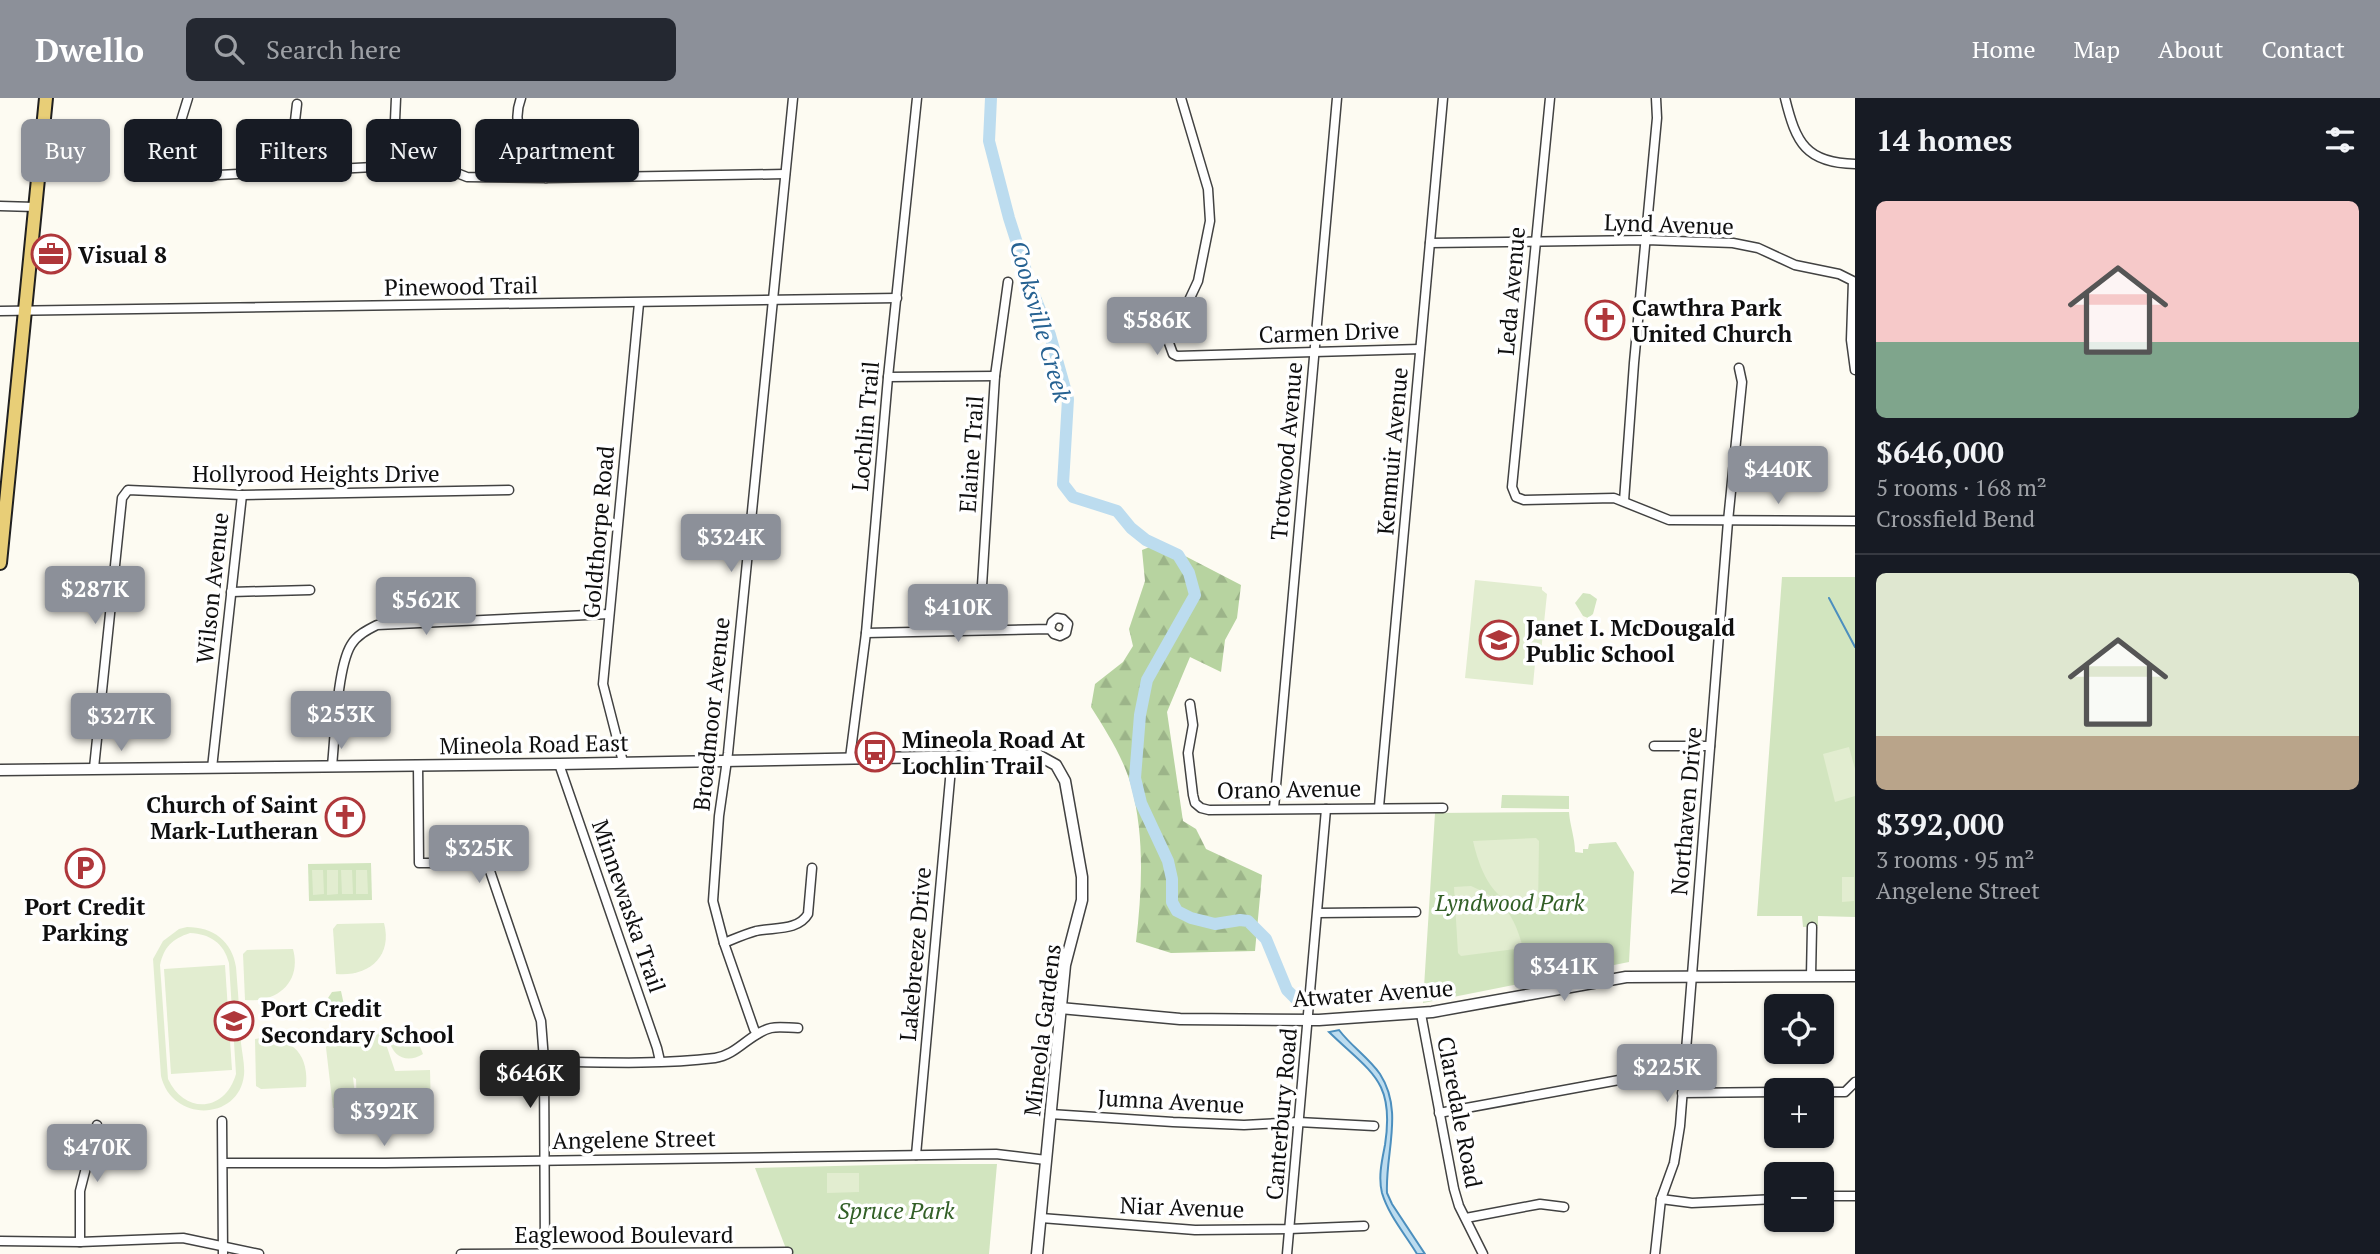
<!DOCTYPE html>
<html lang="en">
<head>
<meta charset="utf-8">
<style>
  :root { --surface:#171b24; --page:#242831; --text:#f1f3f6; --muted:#9ea1a6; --line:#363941; --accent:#8c9099 }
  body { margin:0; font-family:"PT Serif",serif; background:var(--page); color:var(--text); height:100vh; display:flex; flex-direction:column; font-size:26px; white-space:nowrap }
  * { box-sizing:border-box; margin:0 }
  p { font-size:23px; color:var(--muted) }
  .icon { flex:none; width:38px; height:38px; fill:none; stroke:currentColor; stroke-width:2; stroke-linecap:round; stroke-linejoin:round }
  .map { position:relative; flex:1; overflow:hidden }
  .drawer { display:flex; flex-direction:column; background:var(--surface); width:525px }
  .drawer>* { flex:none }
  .guide { position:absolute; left:21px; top:21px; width:665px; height:63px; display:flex; gap:14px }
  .buttons { position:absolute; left:1764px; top:896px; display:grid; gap:14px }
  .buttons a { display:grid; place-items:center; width:70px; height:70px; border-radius:10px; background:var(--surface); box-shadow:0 2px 5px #0004; font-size:35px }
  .price { position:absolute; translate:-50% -60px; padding:0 16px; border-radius:7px; background:var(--accent); color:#fff; font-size:23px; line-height:46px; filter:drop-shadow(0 2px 4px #0008) }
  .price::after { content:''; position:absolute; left:50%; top:42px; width:21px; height:16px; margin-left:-10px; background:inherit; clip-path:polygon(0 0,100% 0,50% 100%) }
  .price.on { background:#222; color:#fff }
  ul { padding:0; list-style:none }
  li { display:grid; align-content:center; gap:14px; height:371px; padding:0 21px }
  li+li { border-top:2px solid var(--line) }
  li span { display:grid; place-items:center; height:217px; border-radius:10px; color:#555 }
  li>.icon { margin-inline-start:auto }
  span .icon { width:126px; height:126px; fill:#fffc; stroke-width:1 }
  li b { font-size:30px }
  h2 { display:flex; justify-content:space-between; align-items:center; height:84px; padding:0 21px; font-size:30px }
  .pill { padding:0 24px; border-radius:10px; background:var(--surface); box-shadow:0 2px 5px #0004; font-size:24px; line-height:63px }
  .pill.on { background:var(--accent); color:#fff }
  header { display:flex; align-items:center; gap:42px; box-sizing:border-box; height:98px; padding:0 35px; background:var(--accent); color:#fff }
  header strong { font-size:33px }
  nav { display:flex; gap:38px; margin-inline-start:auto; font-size:24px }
  .search { width:490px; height:63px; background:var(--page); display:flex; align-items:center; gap:18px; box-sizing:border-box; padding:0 24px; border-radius:10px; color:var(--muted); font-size:26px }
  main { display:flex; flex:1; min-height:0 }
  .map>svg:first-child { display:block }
  .forest { fill:url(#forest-firs) }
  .park { fill:#d2e5bf }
  .pitch { fill:#e2edd0; fill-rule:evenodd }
  .water { fill:#bcdcef; stroke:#4c8fbe; stroke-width:2 }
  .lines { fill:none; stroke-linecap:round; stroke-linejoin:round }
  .stream { stroke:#4c8fbe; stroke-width:2 }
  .river { stroke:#bcdcef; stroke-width:12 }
  .minor-casing { stroke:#424242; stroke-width:11 }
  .tertiary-casing { stroke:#424242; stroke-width:13 }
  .primary-casing { stroke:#202020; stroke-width:16 }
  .minor { stroke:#fff; stroke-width:8 }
  .tertiary { stroke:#fff; stroke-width:10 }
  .primary { stroke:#e8ce77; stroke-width:12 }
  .labels { text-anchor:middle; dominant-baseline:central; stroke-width:7; stroke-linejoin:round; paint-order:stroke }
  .street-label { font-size:23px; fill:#0f0f0f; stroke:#fff }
  .poi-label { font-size:23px; font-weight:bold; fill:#0f0f0f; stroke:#fff; text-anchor:start }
  .park-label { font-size:23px; font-style:italic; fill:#325f26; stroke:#fff }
  .water-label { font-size:24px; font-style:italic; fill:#266292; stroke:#fff }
</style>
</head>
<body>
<header>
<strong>Dwello</strong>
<div class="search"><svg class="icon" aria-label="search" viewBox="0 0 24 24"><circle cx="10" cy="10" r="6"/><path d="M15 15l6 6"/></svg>Search here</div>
<nav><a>Home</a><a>Map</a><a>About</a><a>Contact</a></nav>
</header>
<main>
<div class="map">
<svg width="1855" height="1156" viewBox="0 0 1855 1156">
  <defs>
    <pattern id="forest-firs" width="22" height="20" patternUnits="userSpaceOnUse" patternTransform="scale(1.75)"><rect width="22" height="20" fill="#b7d3a0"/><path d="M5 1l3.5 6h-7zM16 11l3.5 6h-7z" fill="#9cb489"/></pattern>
  </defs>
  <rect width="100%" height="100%" fill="#fdfbf2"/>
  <!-- forest -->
  <path class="forest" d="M1160,445L1241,487L1237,520L1225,542L1221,574L1190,559L1167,614L1183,723L1196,731L1206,751L1262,777L1255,853L1171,855L1136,844C1142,792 1145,739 1131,687C1123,659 1106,633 1091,609L1095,586L1123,564L1133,548L1129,531L1145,483L1142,452Z"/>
  <!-- park -->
  <g class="park">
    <path d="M1782,479H1855V819L1818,818V828L1803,829L1802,818H1757Z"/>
    <path d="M1583,495L1590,496L1597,501L1593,516L1588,520L1583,518L1575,505Z"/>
    <path d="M1502,697L1569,698V711L1501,710Z"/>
    <path d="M1569,714C1570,728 1575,740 1575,754L1583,755V751H1588L1589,746L1616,744L1634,774L1629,864L1423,905L1435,715Z"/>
    <path d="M371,765L372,802L309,803L308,766Z"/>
    <path d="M341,893L344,907L333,912L326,903L332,894Z"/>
    <path d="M919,1066H997L989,1156H788L755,1070Z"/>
  </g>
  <!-- pitch -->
  <g class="pitch">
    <path d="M1475,482L1542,489V492L1547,496L1541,554L1536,555L1533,587L1465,580Z"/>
    <path d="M1849,649L1855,671V698L1835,704L1823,656Z"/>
    <path d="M1536,740L1539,743L1538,809C1533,809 1526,810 1521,809C1491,802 1479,769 1473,743Z"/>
    <path d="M312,772H323L324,796L313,797Z"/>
    <path d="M327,772H338V796L327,797Z"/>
    <path d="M341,772H352L353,796H342Z"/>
    <path d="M356,772H367L368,796H356Z"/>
    <path d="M1842,779H1854V803L1842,804Z"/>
    <path d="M1471,788C1504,802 1514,817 1523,850L1461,858L1458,855L1454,789Z"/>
    <path d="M384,825C393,859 368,879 336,876L333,831L337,826Z"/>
    <path d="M187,829C213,829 232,843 236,869C238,894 240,919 241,945C242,955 245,967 244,977C239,1023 172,1025 161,978L153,861L163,843L179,831ZM190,835C210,836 224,845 229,865L236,976C225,1014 185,1017 168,981L160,867C164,849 172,841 190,835Z"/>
    <path d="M293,851C302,884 277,905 245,902L243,856L247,852Z"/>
    <path d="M225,867L232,972L171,976L164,871Z"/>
    <path d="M377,931L382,934L395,973L430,972L431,1011L357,1013L356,981L353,979L356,1008L333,1010L325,941L348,938L349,941Z"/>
    <path d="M410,933L414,934L423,956C407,966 393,959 389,942Z"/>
    <path d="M261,940C293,939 309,957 306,989L261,991L256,988L255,941Z"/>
    <path d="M827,1075H859V1094L827,1095Z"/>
  </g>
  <!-- water -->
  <path class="water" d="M1339,932C1351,948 1369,960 1380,976C1404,1013 1385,1055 1387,1095L1392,1106L1425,1156H1417C1405,1136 1389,1118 1382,1095C1378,1079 1382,1062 1385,1047C1395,982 1371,975 1329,934Z"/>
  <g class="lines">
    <!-- stream -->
    <path class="stream" d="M1829,500L1855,549"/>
    <!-- river -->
    <path class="river" d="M991,0L989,43L1009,120L1032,192L1050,237L1068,301L1063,386L1073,399L1117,413L1131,430L1146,442L1178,457L1189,475L1195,497L1147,582L1140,617L1135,680L1141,705L1168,763L1172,781V804L1177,813L1191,820L1215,826L1240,822L1248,823L1266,841L1287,892L1301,906"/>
    <defs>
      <g id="minor">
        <path d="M188,0L180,26L174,63L184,75L200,78L393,68L444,70L467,79L546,80L785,76"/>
        <path d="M521,0C509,31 529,55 546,80"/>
        <path d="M1181,0L1208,91L1210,123L1198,183L1169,245L1173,256L1177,258L1420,251"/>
        <path d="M1550,0L1512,389L1516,399L1524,402L1614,400L1669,422L1855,423"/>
        <path d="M1785,0C1796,45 1806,65 1855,66"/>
        <path d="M393,68L396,0"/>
        <path d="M289,74L297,6"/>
        <path d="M0,108L35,109"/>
        <path d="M1430,145L1646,142L1733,145L1758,150L1795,167L1839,176L1853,183L1851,242L1855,272"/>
        <path d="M0,213L897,200"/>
        <path d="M888,279L995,278"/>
        <path d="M1624,403L1634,265L1657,20L1656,0"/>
        <path d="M231,494L310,492"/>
        <path d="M985,531L982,488L995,278L1008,184"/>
        <path d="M866,535L1050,531L1054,536L1060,538L1066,535L1068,526L1063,521L1057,520L1052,524L1050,531"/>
        <path d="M1190,606L1193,627L1188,655L1193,697L1195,705L1201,710L1209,712L1443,710"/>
        <path d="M1654,648H1710"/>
        <path d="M850,660L866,535L888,279L917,0"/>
        <path d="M623,664L603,586L639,205"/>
        <path d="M559,666L657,950L660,963"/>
        <path d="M418,667L419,765H481L490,773L541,923L544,962L545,1156"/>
        <path d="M332,668C335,639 337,570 351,547C357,537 367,532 377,527L609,516"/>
        <path d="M94,670L122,400L128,392L242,397L509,392"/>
        <path d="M212,670L242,397"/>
        <path d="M1379,709L1443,0"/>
        <path d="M1274,710L1337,0"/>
        <path d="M1318,815L1416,814"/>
        <path d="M724,845C734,841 745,836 756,833C774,829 798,833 808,816L812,770"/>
        <path d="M1811,878L1812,829"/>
        <path d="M1421,916L1454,1091L1459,1108L1483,1156"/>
        <path d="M757,936L754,931L724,845L713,803L719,718L728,655L793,0"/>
        <path d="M495,963C567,962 642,969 715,960C737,957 750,935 771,930C779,928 789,930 798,930"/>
        <path d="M1822,994H1845L1855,984"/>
        <path d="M1682,995L1776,994"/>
        <path d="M1439,1015L1619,982"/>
        <path d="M1050,1016L1173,1024L1244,1027L1298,1024L1374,1028"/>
        <path d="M222,1023L223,1156"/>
        <path d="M916,1057L952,659"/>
        <path d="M223,1065H385L996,1056L1046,1062"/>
        <path d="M1822,1098H1855"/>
        <path d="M1661,1101L1692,1105L1776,1101"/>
        <path d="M1041,1120L1195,1132L1289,1131L1364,1128"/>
        <path d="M1466,1120L1540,1106L1564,1109"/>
        <path d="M0,1143L80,1144L183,1140L259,1156"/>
        <path d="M80,1144V1093L97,1027"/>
        <path d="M461,1156L788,1154"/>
        <path d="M1287,1156L1326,711"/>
        <path d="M1655,1156L1661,1101L1674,1065L1680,1028L1728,423L1742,284L1739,270"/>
      </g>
      <g id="tertiary">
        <path d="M0,672L559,666L1038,657L1056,667L1065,683L1082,779V802L1065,867L1037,1156"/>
        <path d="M1060,910L1180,921L1319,922L1432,914L1626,879L1855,878"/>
      </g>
      <path id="primary" d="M0,465L46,0"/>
    </defs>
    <!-- minor casing -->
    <use href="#minor" class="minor-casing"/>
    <!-- tertiary casing -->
    <use href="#tertiary" class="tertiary-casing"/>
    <!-- primary casing -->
    <use href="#primary" class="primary-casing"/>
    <!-- minor -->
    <use href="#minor" class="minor"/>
    <!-- tertiary -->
    <use href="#tertiary" class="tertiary"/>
    <!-- primary -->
    <use href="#primary" class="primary"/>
  </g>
  <!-- icons -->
  <defs>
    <symbol id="office-ring" viewBox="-11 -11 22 22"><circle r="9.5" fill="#fff" stroke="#af373b" stroke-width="1.5"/><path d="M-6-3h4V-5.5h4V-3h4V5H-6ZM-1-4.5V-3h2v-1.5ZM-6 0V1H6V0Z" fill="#af373b"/></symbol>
    <symbol id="church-ring" viewBox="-11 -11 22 22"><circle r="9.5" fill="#fff" stroke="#af373b" stroke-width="1.5"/><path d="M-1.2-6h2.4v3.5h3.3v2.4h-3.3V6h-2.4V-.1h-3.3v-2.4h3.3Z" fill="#af373b"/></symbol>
    <symbol id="school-ring" viewBox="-11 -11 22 22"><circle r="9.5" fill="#fff" stroke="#af373b" stroke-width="1.5"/><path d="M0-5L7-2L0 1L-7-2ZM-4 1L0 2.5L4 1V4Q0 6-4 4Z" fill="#af373b"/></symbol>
    <symbol id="bus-ring" viewBox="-11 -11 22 22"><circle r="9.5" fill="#fff" stroke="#af373b" stroke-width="1.5"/><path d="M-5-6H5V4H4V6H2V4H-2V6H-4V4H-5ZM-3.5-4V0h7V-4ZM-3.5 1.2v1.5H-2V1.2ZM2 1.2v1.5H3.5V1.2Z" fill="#af373b"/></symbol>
    <symbol id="parking-ring" viewBox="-11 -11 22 22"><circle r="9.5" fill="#fff" stroke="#af373b" stroke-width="1.5"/><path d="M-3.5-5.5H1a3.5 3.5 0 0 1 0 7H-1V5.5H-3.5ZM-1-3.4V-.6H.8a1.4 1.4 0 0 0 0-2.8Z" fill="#af373b"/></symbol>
  </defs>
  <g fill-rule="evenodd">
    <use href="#office-ring" x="29" y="134" width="44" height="44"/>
    <use href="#church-ring" x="1583" y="200" width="44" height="44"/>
    <use href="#school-ring" x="1477" y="520" width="44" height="44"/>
    <use href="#bus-ring" x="853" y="632" width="44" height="44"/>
    <use href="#church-ring" x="323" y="697" width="44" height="44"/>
    <use href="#parking-ring" x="63" y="748" width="44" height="44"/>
    <use href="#school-ring" x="212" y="901" width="44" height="44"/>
  </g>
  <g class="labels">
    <!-- street labels -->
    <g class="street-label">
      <text transform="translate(1669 126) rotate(2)">Lynd Avenue</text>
      <text transform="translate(461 188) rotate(-1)">Pinewood Trail</text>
      <text transform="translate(1511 193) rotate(-85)">Leda Avenue</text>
      <text transform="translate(1329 234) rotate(-2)">Carmen Drive</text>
      <text transform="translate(865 328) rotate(-85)">Lochlin Trail</text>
      <text transform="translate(1286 353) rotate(-85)">Trotwood Avenue</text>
      <text transform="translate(1392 353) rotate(-85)">Kenmuir Avenue</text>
      <text transform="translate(971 356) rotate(-86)">Elaine Trail</text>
      <text x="316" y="375">Hollyrood Heights Drive</text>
      <text transform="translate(598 434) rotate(-85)">Goldthorpe Road</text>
      <text transform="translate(212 490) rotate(-84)">Wilson Avenue</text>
      <text transform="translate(711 616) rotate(-84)">Broadmoor Avenue</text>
      <text transform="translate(534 646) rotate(-1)">Mineola Road East</text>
      <text transform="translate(1289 691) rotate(-1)">Orano Avenue</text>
      <text transform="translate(1686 713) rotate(-85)">Northaven Drive</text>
      <text transform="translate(629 808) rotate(71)">Minnewaska Trail</text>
      <text transform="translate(915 856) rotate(-85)">Lakebreeze Drive</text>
      <text transform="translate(1373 895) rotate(-4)">Atwater Avenue</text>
      <text transform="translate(1042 932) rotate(-83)">Mineola Gardens</text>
      <text transform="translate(1171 1003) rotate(3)">Jumna Avenue</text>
      <text transform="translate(1460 1014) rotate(79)">Claredale Road</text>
      <text transform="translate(1281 1016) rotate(-85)">Canterbury Road</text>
      <text transform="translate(634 1041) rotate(-1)">Angelene Street</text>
      <text transform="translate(1182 1109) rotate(2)">Niar Avenue</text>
      <text x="624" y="1136">Eaglewood Boulevard</text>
    </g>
    <!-- poi labels -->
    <g class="poi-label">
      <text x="78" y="156">Visual 8</text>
      <text x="1632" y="209">Cawthra Park<tspan x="1632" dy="26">United Church</tspan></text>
      <text x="1526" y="529">Janet I. McDougald<tspan x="1526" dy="26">Public School</tspan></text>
      <text x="902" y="641">Mineola Road At<tspan x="902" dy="26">Lochlin Trail</tspan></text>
      <text x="318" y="706" text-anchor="end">Church of Saint<tspan x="318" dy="26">Mark-Lutheran</tspan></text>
      <text x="85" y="808" text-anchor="middle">Port Credit<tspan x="85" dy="26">Parking</tspan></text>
      <text x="261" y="910">Port Credit<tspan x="261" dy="26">Secondary School</tspan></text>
    </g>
    <!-- park labels -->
    <g class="park-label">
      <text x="1510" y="804">Lyndwood Park</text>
      <text x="896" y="1112">Spruce Park</text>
    </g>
    <!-- water labels -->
    <g class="water-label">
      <text transform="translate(1041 223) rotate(74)">Cooksville Creek</text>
    </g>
  </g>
</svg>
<div class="buttons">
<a><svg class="icon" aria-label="locate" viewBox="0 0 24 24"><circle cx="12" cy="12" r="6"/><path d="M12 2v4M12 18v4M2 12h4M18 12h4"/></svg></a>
<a>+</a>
<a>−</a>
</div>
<b class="price" style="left:1157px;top:259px">$586K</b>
<b class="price" style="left:1778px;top:408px">$440K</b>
<b class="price" style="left:731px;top:476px">$324K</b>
<b class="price" style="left:95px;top:528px">$287K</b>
<b class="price" style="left:426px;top:539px">$562K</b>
<b class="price" style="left:958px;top:546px">$410K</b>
<b class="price" style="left:341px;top:653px">$253K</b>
<b class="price" style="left:121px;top:655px">$327K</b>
<b class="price" style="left:479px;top:787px">$325K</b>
<b class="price" style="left:1564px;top:905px">$341K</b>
<b class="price" style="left:1667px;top:1006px">$225K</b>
<b class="price on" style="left:530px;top:1012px">$646K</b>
<b class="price" style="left:384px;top:1050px">$392K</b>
<b class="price" style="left:97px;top:1086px">$470K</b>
<div class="guide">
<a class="pill on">Buy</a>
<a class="pill">Rent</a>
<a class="pill">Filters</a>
<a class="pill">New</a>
<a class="pill">Apartment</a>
</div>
</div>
<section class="drawer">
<h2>14 homes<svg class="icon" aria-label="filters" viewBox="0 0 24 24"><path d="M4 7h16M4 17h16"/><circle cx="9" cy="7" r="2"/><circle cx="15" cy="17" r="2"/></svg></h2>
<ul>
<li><span style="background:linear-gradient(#f6c9c9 65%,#7fa58c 0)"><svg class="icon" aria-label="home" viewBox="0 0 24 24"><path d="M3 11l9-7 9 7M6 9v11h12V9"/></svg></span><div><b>$646,000</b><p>5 rooms · 168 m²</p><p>Crossfield Bend</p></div></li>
<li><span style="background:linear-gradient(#dfe7d0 75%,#b9a48a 0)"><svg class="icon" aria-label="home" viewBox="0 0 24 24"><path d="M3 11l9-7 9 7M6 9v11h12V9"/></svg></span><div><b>$392,000</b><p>3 rooms · 95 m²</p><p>Angelene Street</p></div></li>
</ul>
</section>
</main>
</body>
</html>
